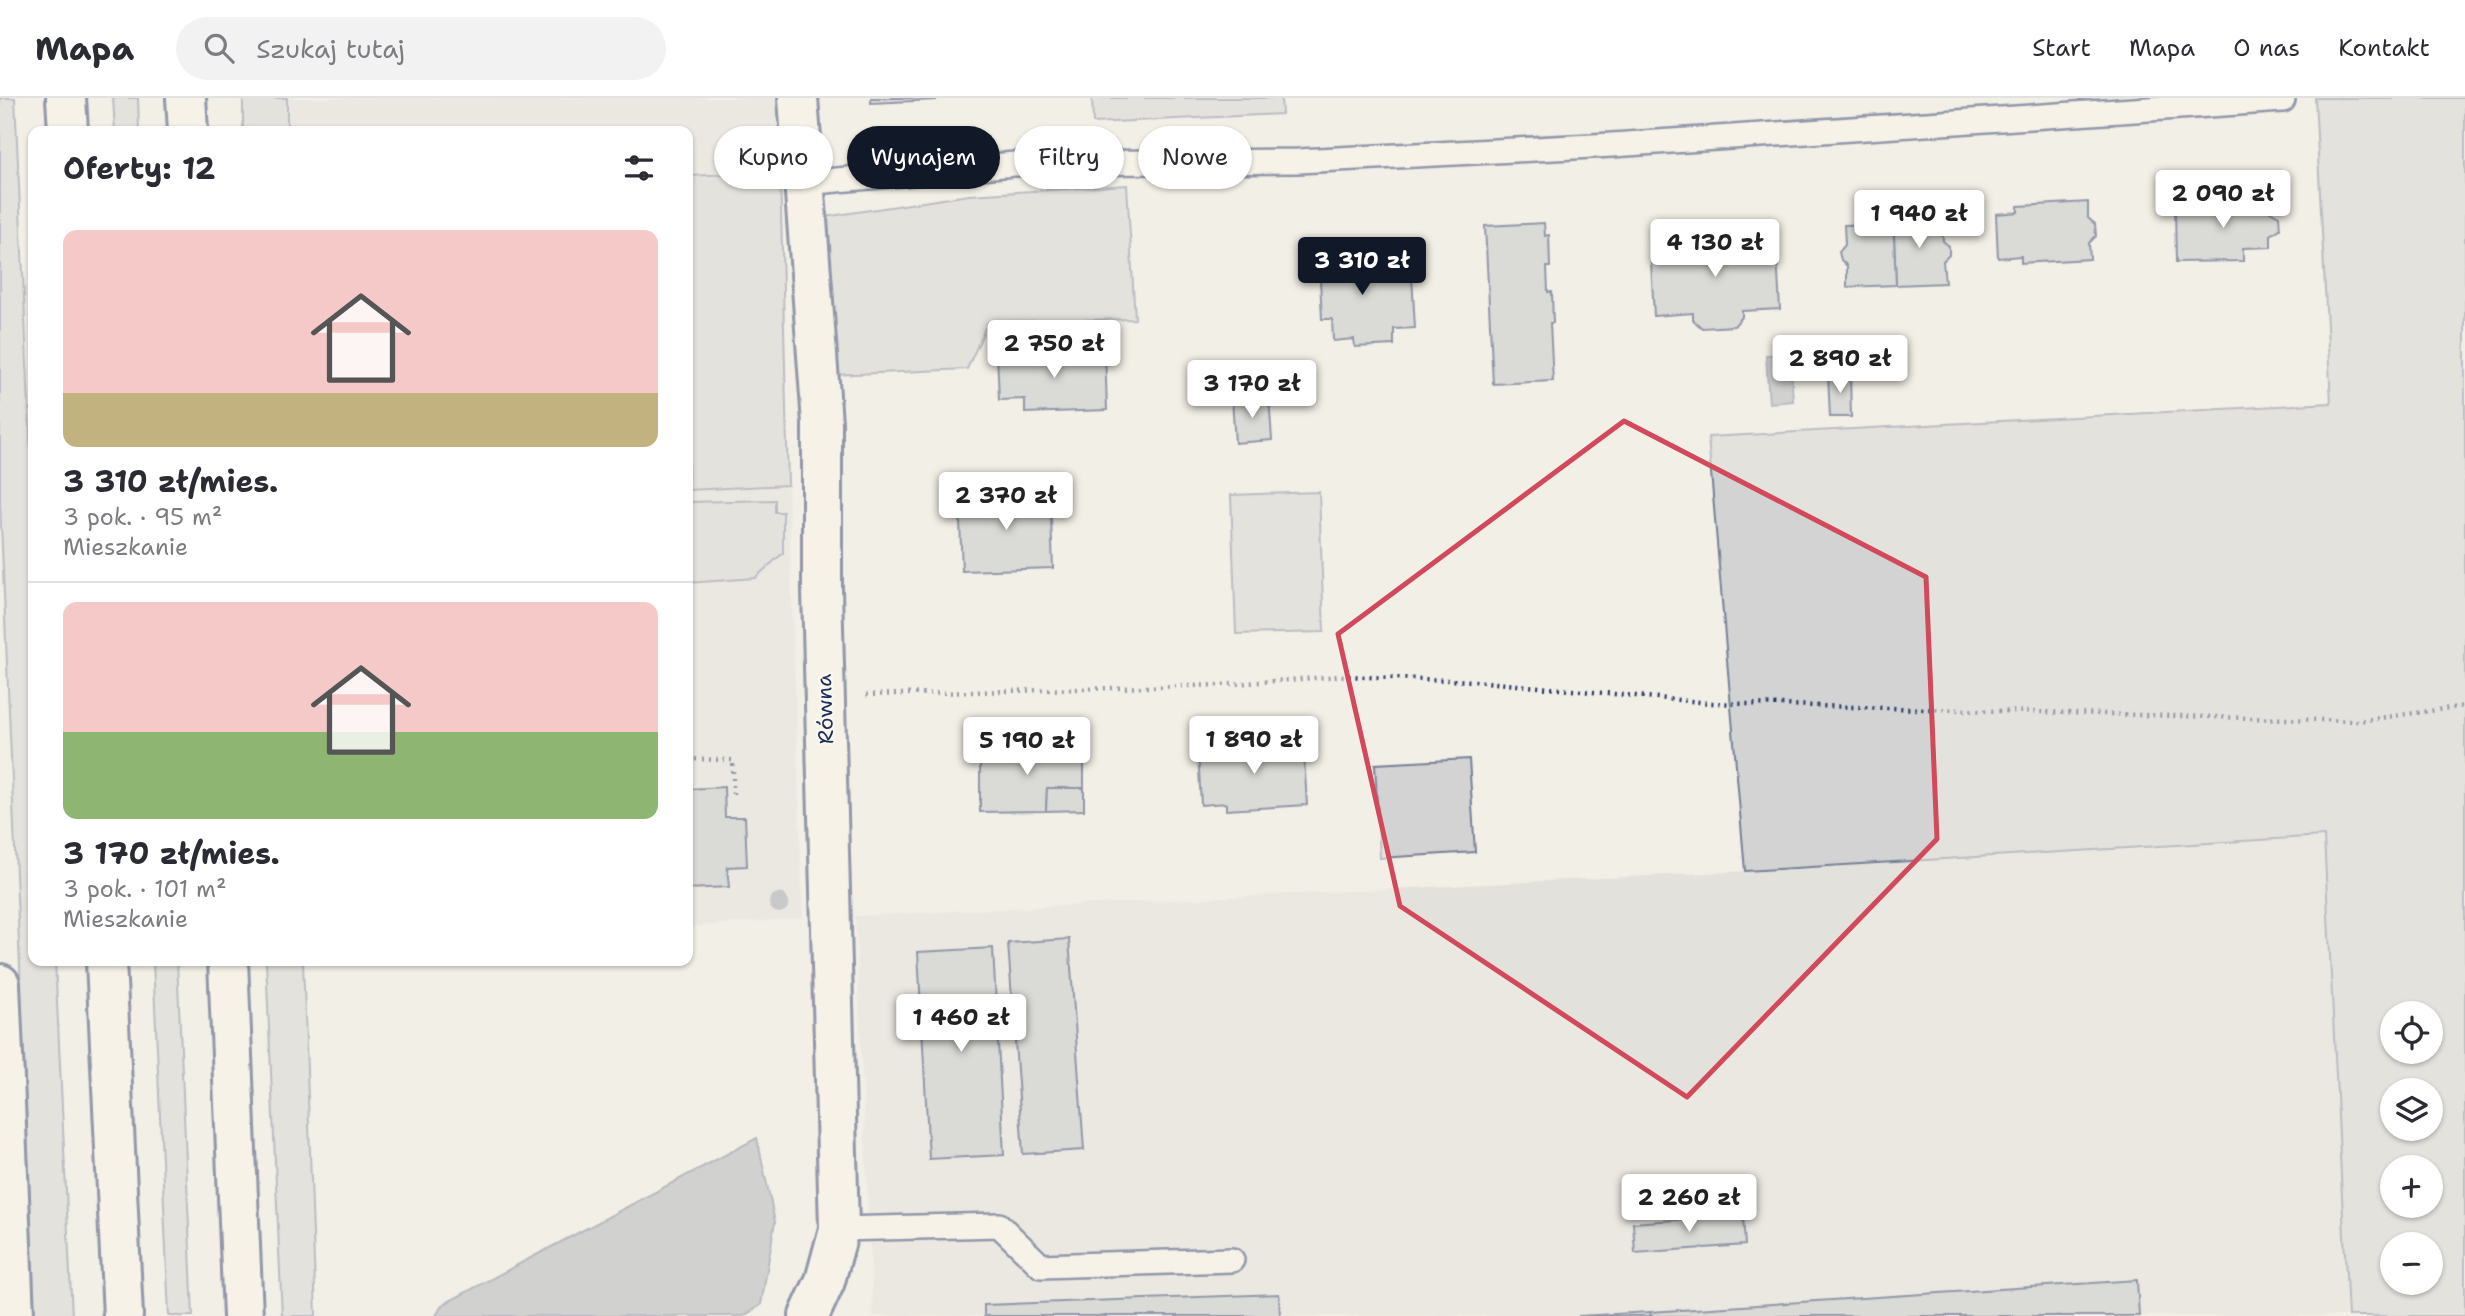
<!DOCTYPE html>
<html lang="pl">
<head>
<meta charset="utf-8">
<style>
  :root { --surface:#fff; --page:#f2f2f3; --text:#2b2b33; --muted:#7c7c81; --line:#e1e1e2; --accent:#111827 }
  body { margin:0; font-family:"Shantell Sans",sans-serif; background:var(--page); color:var(--text); height:100vh; display:flex; flex-direction:column; font-size:26px; white-space:nowrap }
  * { box-sizing:border-box; margin:0 }
  p { font-size:23px; color:var(--muted) }
  .icon { flex:none; width:38px; height:38px; fill:none; stroke:currentColor; stroke-width:2; stroke-linecap:round; stroke-linejoin:round }
  .map { position:relative; flex:1; overflow:hidden }
  .side { position:absolute; left:28px; top:28px; width:665px; height:840px; display:flex; flex-direction:column; background:var(--surface); border-radius:14px; box-shadow:0 2px 5px #0004 }
  .side>* { flex:none }
  .guide { position:absolute; left:714px; top:28px; width:665px; height:63px; display:flex; gap:14px }
  .tools { position:absolute; left:2380px; top:903px; display:grid; gap:14px }
  .tools a { display:grid; place-items:center; width:63px; height:63px; border-radius:50%; background:var(--surface); box-shadow:0 2px 5px #0004; font-size:35px }
  .price { position:absolute; translate:-50% -60px; padding:0 16px; border-radius:7px; background:#fff; color:#222; font-size:23px; line-height:46px; filter:drop-shadow(0 2px 4px #0008) }
  .price::after { content:''; position:absolute; left:50%; top:42px; width:21px; height:16px; margin-left:-10px; background:inherit; clip-path:polygon(0 0,100% 0,50% 100%) }
  .price.on { background:var(--accent); color:#fff }
  ul { padding:0; list-style:none }
  li { display:grid; align-content:center; gap:14px; height:371px; padding:0 35px }
  li+li { border-top:2px solid var(--line) }
  li span { display:grid; place-items:center; height:217px; border-radius:14px; color:#555 }
  li>.icon { margin-inline-start:auto }
  span .icon { width:126px; height:126px; fill:#fffc; stroke-width:1 }
  li b { font-size:30px }
  h2 { display:flex; justify-content:space-between; align-items:center; height:84px; padding:0 35px; font-size:30px }
  .tag { padding:0 24px; border-radius:32px; background:var(--surface); box-shadow:0 2px 5px #0004; font-size:24px; line-height:63px }
  .tag.on { background:var(--accent); color:#fff }
  header { display:flex; align-items:center; gap:42px; box-sizing:border-box; height:98px; padding:0 35px; background:var(--surface); border-bottom:2px solid var(--line) }
  header strong { font-size:33px }
  nav { display:flex; gap:38px; margin-inline-start:auto; font-size:24px }
  .search { width:490px; height:63px; background:var(--page); display:flex; align-items:center; gap:18px; box-sizing:border-box; padding:0 24px; border-radius:38px; color:var(--muted); font-size:26px }
  .map>svg:first-child { display:block }
  .built { fill:#e2e1dc }
  .green { fill:#d2d3d2; stroke:#768198; stroke-width:2; fill-rule:evenodd }
  .water { fill:#a9adb7; stroke:#707b93; stroke-width:2 }
  .building { fill:#bdc0c4; stroke:#1b2f5e; stroke-width:2 }
  .lines { fill:none; stroke-linecap:round; stroke-linejoin:round }
  .service-casing { stroke:#1b2f5e; stroke-width:28 }
  .tertiary-casing { stroke:#1b2f5e; stroke-width:44 }
  .motorway-casing { stroke:#1b2f5e; stroke-width:44 }
  .path { stroke:#1b2f5e; stroke-width:4.5; stroke-dasharray:2 5; stroke-linecap:butt }
  .service { stroke:#fbf7ec; stroke-width:23 }
  .tertiary { stroke:#fbf7ec; stroke-width:38 }
  .motorway { stroke:#fbf7ec; stroke-width:38 }
  .tree { fill:#959cab }
  .marked { fill:none; stroke:#d1495b; stroke-width:5; stroke-linejoin:round }
  .labels { text-anchor:middle; dominant-baseline:central; stroke-width:5; stroke-linejoin:round; paint-order:stroke }
  .street-label { font-size:21px; fill:#1b2f5e; stroke:#fbf7ec }
</style>
</head>
<body>
<header>
<strong>Mapa</strong>
<div class="search"><svg class="icon" aria-label="search" viewBox="0 0 24 24"><circle cx="10" cy="10" r="6"/><path d="M15 15l6 6"/></svg>Szukaj tutaj</div>
<nav><a>Start</a><a>Mapa</a><a>O nas</a><a>Kontakt</a></nav>
</header>
<div class="map">
<svg width="2465" height="1218" viewBox="0 0 2465 1218">
  <rect width="100%" height="100%" fill="#f2efe6"/>
  <filter id="ink" filterUnits="userSpaceOnUse"><feTurbulence type="fractalNoise" baseFrequency=".0143" numOctaves="2"/><feDisplacementMap in="SourceGraphic" scale="14" xChannelSelector="R" yChannelSelector="G"/><feConvolveMatrix kernelMatrix="1 2 1 2 8 2 1 2 1" color-interpolation-filters="sRGB"/></filter>
  <g filter="url(#ink)">
    <!-- built -->
    <g class="built">
      <path d="M287,0H776L780,74L688,78V33H287Z"/>
      <path d="M788,387L803,820L688,829V392Z"/>
      <path d="M2324,738L2348,1218H873L855,818L1745,773Z"/>
    </g>
    <!-- green -->
    <g class="green">
      <path d="M0,0H15L33,398V863H55L72,1218H35L0,403Z"/>
      <path d="M113,0H138L139,33H115Z"/>
      <rect x="243" y="0" width="44" height="33"/>
      <path d="M1092,0H1281L1282,16L1093,25Z"/>
      <path d="M2315,0H2465V1218H2348L2324,738L1745,773L1708,339L2331,305ZM2392,915H2431V954H2392ZM2392,992H2431V1031H2392ZM2392,1069H2431V1108H2392ZM2392,1146H2431V1185H2392Z"/>
      <path d="M780,74L788,387L688,392V78Z"/>
      <path d="M1127,87L1135,221L988,224L967,271L833,277L824,119L969,97Z"/>
      <path d="M1319,394L1324,534L1236,536L1231,397Z"/>
      <path d="M775,402V414H783V455L755,480L688,485V404Z"/>
      <path d="M1469,661L1475,754L1380,760L1375,666Z"/>
      <path d="M153,863H177L193,1218H169Z"/>
      <path d="M266,863H303L316,1218H282Z"/>
    </g>
    <!-- water -->
    <g class="water">
      <path d="M1790,256L1793,303L1769,305L1766,257Z"/>
      <path d="M757,1040L775,1124L761,1207L744,1218H436L442,1207Z"/>
    </g>
    <!-- building -->
    <g class="building">
      <path d="M871,0H936V2L871,5Z"/>
      <path d="M2269,101L2270,113L2279,118L2280,131L2271,137V149L2243,150V163L2176,164L2175,109L2198,108V105Z"/>
      <path d="M2088,104V120L2095,126L2096,138L2089,145L2090,161L2021,165V158L1998,160L1996,116L2018,114V108Z"/>
      <path d="M1914,114L1915,123L1942,122L1943,143L1949,148V157L1943,163L1945,185L1896,187L1893,115Z"/>
      <path d="M1893,115L1896,187L1847,189V168L1841,162L1839,154L1845,147L1844,127L1871,126L1870,116Z"/>
      <path d="M1544,125L1545,138L1549,137L1550,169H1547L1548,194H1552L1553,225H1550L1553,283L1493,286L1485,128Z"/>
      <path d="M1725,139V142L1776,139L1780,211L1742,213V219L1734,228L1702,230L1693,222V215L1654,218L1650,146L1702,144V140Z"/>
      <path d="M1359,142L1361,169L1383,168V178L1412,177L1415,230L1394,231V247L1355,249L1354,241L1333,243L1332,221H1322L1318,144Z"/>
      <path d="M1105,251L1107,312L1025,315V301L999,302L997,255Z"/>
      <path d="M1850,275L1851,319H1830L1828,276Z"/>
      <path d="M1269,298L1272,342L1235,345L1232,301Z"/>
      <path d="M1050,394L1053,470L962,473L959,398Z"/>
      <path d="M1018,639H1044V656L1084,657V690H1047L1046,713L980,714V657H1017Z"/>
      <path d="M1303,641L1307,707L1226,712V705L1201,707L1198,654L1222,652V646L1253,644V650L1272,648V643Z"/>
      <path d="M724,689L725,719H745L747,768L727,769L729,789L688,791V691Z"/>
      <path d="M1047,690H1084V712L1046,713Z"/>
      <path d="M1069,841L1084,1052L1023,1056L1008,845Z"/>
      <path d="M993,850L1004,1057L929,1061L918,854Z"/>
      <path d="M1743,1117L1745,1147L1635,1155L1633,1125Z"/>
      <path d="M2137,1182L2139,1218H1651L1650,1214Z"/>
      <path d="M1279,1196L1280,1218H984V1207Z"/>
      <path d="M1650,1214L1651,1218H1578Z"/>
    </g>
    <g class="lines">
      <defs>
        <g id="service">
          <path d="M804,85L1026,65L1298,63L1612,47L2283,2"/>
          <path d="M839,1131L999,1127L1041,1168L1232,1162"/>
        </g>
        <g id="tertiary">
          <path d="M798,0L822,325V492L839,1131L825,1183L809,1218"/>
          <path d="M0,886L14,1218"/>
        </g>
        <g id="motorway">
          <path d="M66,0L68,33"/>
          <path d="M186,0L188,33"/>
          <path d="M106,863L123,1218"/>
          <path d="M228,863L243,1218"/>
        </g>
      </defs>
      <!-- service casing -->
      <use href="#service" class="service-casing"/>
      <!-- tertiary casing -->
      <use href="#tertiary" class="tertiary-casing"/>
      <!-- motorway casing -->
      <use href="#motorway" class="motorway-casing"/>
      <!-- path -->
      <g class="path">
        <path d="M866,597L1221,587L1341,578L1474,583L1711,605L2358,623L2465,608"/>
        <path d="M688,661L733,662V700"/>
      </g>
      <!-- service -->
      <use href="#service" class="service"/>
      <!-- tertiary -->
      <use href="#tertiary" class="tertiary"/>
      <!-- motorway -->
      <use href="#motorway" class="motorway"/>
    </g>
    <!-- trees -->
    <circle class="tree" cx="779" cy="805" r="10"/>
  </g>
  <!-- marked area -->
  <path d="M0 0H2465V1218H0ZM1624,323L1926,479L1937,741L1687,999L1400,808L1338,536Z" fill="#f2efe6" fill-opacity=".55" fill-rule="evenodd"/>
  <path class="marked" d="M1624,323L1926,479L1937,741L1687,999L1400,808L1338,536Z"/>
  <g class="labels">
    <!-- street labels -->
    <g class="street-label">
      <text transform="translate(825 611) rotate(-92)">Równa</text>
    </g>
  </g>
</svg>
<div class="tools">
<a><svg class="icon" aria-label="locate" viewBox="0 0 24 24"><circle cx="12" cy="12" r="6"/><path d="M12 2v4M12 18v4M2 12h4M18 12h4"/></svg></a>
<a><svg class="icon" aria-label="layers" viewBox="0 0 24 24"><path d="M12 4l9 5-9 5-9-5zM3 14l9 5 9-5"/></svg></a>
<a>+</a>
<a>−</a>
</div>
<b class="price" style="left:2223px;top:132px">2 090 zł</b>
<b class="price" style="left:1919px;top:152px">1 940 zł</b>
<b class="price" style="left:1715px;top:181px">4 130 zł</b>
<b class="price on" style="left:1362px;top:199px">3 310 zł</b>
<b class="price" style="left:1054px;top:282px">2 750 zł</b>
<b class="price" style="left:1840px;top:297px">2 890 zł</b>
<b class="price" style="left:1252px;top:322px">3 170 zł</b>
<b class="price" style="left:1006px;top:434px">2 370 zł</b>
<b class="price" style="left:1254px;top:678px">1 890 zł</b>
<b class="price" style="left:1027px;top:679px">5 190 zł</b>
<b class="price" style="left:961px;top:956px">1 460 zł</b>
<b class="price" style="left:1689px;top:1136px">2 260 zł</b>
<div class="guide">
<a class="tag">Kupno</a>
<a class="tag on">Wynajem</a>
<a class="tag">Filtry</a>
<a class="tag">Nowe</a>
</div>
<section class="side">
<h2>Oferty: 12<svg class="icon" aria-label="filters" viewBox="0 0 24 24"><path d="M4 7h16M4 17h16"/><circle cx="9" cy="7" r="2"/><circle cx="15" cy="17" r="2"/></svg></h2>
<ul>
<li><span style="background:linear-gradient(#f6c9c9 75%,#c2b280 0)"><svg class="icon" aria-label="home" viewBox="0 0 24 24"><path d="M3 11l9-7 9 7M6 9v11h12V9"/></svg></span><div><b>3 310 zł/mies.</b><p>3 pok. · 95 m²</p><p>Mieszkanie</p></div></li>
<li><span style="background:linear-gradient(#f6c9c9 60%,#8fb573 0)"><svg class="icon" aria-label="home" viewBox="0 0 24 24"><path d="M3 11l9-7 9 7M6 9v11h12V9"/></svg></span><div><b>3 170 zł/mies.</b><p>3 pok. · 101 m²</p><p>Mieszkanie</p></div></li>
</ul>
</section>
</div>
</body>
</html>
